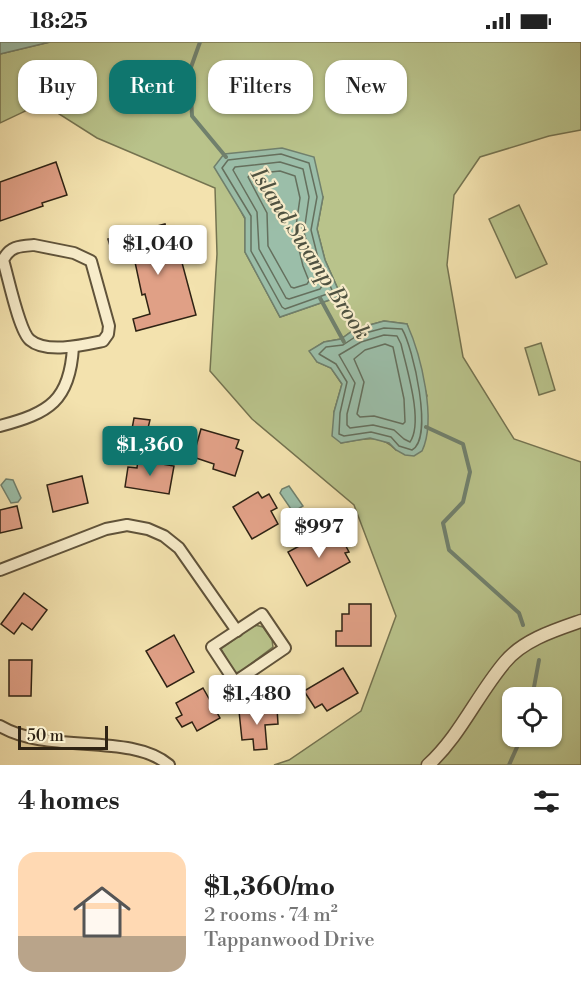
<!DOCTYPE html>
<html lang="en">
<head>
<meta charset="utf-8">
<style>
  :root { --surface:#fff; --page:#f6f6f6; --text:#222; --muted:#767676; --accent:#0f766e }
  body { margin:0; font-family:"Libre Bodoni",serif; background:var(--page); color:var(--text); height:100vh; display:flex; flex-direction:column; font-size:22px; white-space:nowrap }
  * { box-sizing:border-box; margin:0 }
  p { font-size:20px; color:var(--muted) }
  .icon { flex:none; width:33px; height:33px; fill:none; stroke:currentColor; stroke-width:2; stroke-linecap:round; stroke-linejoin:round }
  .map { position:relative; height:723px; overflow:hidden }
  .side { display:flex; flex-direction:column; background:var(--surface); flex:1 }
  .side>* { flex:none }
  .top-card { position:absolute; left:18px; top:18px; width:546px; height:54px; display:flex; gap:12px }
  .fabs { position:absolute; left:502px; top:645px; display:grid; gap:12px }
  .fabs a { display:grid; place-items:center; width:60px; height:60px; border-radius:12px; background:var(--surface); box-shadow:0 2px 4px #0004; font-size:30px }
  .scale { position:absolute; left:18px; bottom:15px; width:90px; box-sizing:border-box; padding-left:6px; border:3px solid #2f2314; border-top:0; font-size:16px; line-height:21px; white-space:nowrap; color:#2f2314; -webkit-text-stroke:4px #f7ecca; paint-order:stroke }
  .price { position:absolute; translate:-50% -51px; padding:0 14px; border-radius:6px; background:#fff; color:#222; font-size:20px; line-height:39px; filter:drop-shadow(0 2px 3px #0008) }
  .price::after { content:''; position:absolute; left:50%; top:36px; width:18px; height:14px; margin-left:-9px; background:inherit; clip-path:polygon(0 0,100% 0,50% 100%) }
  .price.selected { background:var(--accent); color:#fff }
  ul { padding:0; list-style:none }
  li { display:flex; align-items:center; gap:18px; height:150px; padding:0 18px }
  li span { display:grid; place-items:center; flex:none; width:168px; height:120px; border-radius:18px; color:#555 }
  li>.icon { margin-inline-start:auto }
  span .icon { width:72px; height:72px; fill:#fffc; stroke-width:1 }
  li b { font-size:26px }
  h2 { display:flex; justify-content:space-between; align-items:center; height:72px; padding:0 18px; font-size:26px }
  .pill { padding:0 21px; border-radius:18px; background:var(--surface); box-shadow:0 2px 4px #0004; font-size:21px; line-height:54px }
  .pill.selected { background:var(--accent); color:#fff }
  .status { display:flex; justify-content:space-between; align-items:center; height:42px; padding:0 30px; background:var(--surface); direction:ltr }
  .status svg { height:16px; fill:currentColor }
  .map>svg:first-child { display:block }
  .green { fill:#b9c38b; stroke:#747350; stroke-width:1.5; fill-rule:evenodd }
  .water { fill:#9bbea9; stroke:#70806d; stroke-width:1.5 }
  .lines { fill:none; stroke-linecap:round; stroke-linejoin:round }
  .shore { stroke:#65705e; stroke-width:1.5 }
  .stream { stroke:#70806d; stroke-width:4 }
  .building { fill:#e0a086; stroke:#2f2314; stroke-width:1.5 }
  .minor-casing { stroke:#60533a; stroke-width:14 }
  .tertiary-casing { stroke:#60533a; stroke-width:15 }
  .minor { stroke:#f7ecca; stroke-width:10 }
  .tertiary { stroke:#f7ecca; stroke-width:12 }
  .labels { text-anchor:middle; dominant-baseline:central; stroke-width:4.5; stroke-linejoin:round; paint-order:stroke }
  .water-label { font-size:22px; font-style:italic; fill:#4f5241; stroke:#f7ecca }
</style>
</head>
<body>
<div class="status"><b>18:25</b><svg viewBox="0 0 49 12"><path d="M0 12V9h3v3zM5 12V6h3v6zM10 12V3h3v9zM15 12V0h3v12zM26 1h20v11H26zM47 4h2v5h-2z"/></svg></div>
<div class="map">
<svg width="581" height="723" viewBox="0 0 581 723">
  <rect width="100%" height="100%" fill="#f3e2ae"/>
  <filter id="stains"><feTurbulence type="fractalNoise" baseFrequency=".00333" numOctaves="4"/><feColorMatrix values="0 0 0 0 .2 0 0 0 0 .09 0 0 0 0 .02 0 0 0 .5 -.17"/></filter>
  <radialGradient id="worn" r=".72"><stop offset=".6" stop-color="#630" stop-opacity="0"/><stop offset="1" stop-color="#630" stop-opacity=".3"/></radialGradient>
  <!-- green -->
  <g class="green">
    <path d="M50,0H581V88L549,94L480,115L454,153L447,223L463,315L514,397L581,420V723H274L289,718L361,669L396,574L354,463L252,377L210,329L217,212L215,146L97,96L42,61L0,81V12ZM233,154L323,155L317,187L325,218L341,254L280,275L245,210V177ZM384,279L407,282L427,354L396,408C380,391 362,397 341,401L334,370L342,342L331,326L317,320L310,309L324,300L341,297L355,287ZM513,656H552V694H513Z"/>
    <path d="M519,163L547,222L516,236L489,177Z"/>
    <path d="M541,301L555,348L539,353L525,306Z"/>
    <path d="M255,583L263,585L272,598L273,605L240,630L235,631L221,607Z"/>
  </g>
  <!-- water -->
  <g class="water">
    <path d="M0,0H50L0,12Z"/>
    <path d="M282,106L314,115L323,155L317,187L325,218L341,254L280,275L245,210V176L214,125L224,112Z"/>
    <path d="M384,279L407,282C421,313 437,378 422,409L414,414L405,413L396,408L389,401L370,396L341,401L332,394L334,370L342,342L331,326L317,320L309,309L324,300L341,297L355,287Z"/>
    <path d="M128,392L151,398L149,409L125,403Z"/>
    <path d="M6,437L13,438L21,456L18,460L11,461L1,443Z"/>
    <path d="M289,444L303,464L293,470L280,451L282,447Z"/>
  </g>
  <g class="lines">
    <!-- shore -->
    <g class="shore">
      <path d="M281,112L309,121L317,155L311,188L319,220L332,248L330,251L285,267L282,265L251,209V174L222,126L228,118Z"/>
      <path d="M280,120L303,127L309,155L304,190L312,222L322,244L320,247L289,257L286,256L259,207L257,170L233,128L235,125Z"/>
      <path d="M280,129L295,134L300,156L295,191L303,224L309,239L307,242L294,246L291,245L268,204L267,171L248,135L251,132Z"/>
      <path d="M384,286L402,287C413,305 434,396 412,408L399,404L391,395L371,390L344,394L339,392L340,371L347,340L336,322L319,312L326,305L343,303L358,293Z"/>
      <path d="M384,293L397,294L401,302C406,325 424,380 410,400L404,397L394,388L373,383L350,386L347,383V372L355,341L339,313L361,300Z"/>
      <path d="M385,302L393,305L404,357L405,380L403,382L374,374L360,375L357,372L364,340L354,317L365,308Z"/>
    </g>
    <!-- stream -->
    <g class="stream">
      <path d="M200,0L190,28L192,74L226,115"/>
      <path d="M320,256L344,300"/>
      <path d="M426,385L463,402L470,430L463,460L443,481L449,508L519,571L523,583"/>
      <path d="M532,656L539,618"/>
      <path d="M509,723L522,694"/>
    </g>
  </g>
  <!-- building -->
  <g class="building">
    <path d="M56,120L67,153L42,161L43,164L0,179V140Z"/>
    <path d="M165,182L171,204L177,202L196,273L136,289L133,277L150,272L145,252L142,253L132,206L112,211L108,197Z"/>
    <path d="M134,376L150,378L147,390L132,387Z"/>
    <path d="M201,387L239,398L236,406L243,409L235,434L213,427L214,422L193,415Z"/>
    <path d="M138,418L174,424L169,452L125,445L128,425L137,426Z"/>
    <path d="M82,434L88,461L53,470L47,443Z"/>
    <path d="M258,450L262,456L269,452L277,466L271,469L278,482L252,497L233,465Z"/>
    <path d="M17,464L22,486L0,491V468Z"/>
    <path d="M316,495L322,505L341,495L349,510L345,511L350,520L307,544L288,510Z"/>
    <path d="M24,551L47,568L32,588L22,581L14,592L1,582Z"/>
    <path d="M349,562H371V604H336V589H342V572H349Z"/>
    <path d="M174,593L194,630L167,645L146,609Z"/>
    <path d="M9,618H32L31,654H9Z"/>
    <path d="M343,626L358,651L327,669L322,662L315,666L304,649Z"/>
    <path d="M203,646L220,676L197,689L192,680L182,685L176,676L182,673L176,661Z"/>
    <path d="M277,666L278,682L265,683L267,707L254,708L253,697L242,698L239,669Z"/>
  </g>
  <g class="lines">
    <defs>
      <g id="minor">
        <path d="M34,203L74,211L91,219L109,284L108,292L103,299C84,303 46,312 30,298C19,289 8,234 3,218C10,204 20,204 34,203Z"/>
        <path d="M0,384C49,371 70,359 73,305"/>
        <path d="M0,528L106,487L127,483L148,487L164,494L179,506L237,589"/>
        <path d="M262,572L285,606L235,640L212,605Z"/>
        <path d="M0,684C49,713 129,690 169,723"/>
      </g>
      <path id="tertiary" d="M428,723C460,694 477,653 505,620C523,598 555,588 581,579"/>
    </defs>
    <!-- minor casing -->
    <use href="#minor" class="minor-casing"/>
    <!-- tertiary casing -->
    <use href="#tertiary" class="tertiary-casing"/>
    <!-- minor -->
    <use href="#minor" class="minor"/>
    <!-- tertiary -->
    <use href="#tertiary" class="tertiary"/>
  </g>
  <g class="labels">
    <!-- water labels -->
    <g class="water-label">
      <text transform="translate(310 212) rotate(57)">Island Swamp Brook</text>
    </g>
  </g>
  <rect width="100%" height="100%" filter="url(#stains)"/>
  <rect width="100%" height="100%" fill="url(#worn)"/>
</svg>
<div class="fabs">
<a><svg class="icon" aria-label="locate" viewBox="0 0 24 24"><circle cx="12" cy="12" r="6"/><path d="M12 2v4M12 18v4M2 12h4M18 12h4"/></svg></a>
</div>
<div class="scale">50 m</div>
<b class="price" style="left:158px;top:234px">$1,040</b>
<b class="price selected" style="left:150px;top:435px">$1,360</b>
<b class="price" style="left:319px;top:517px">$997</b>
<b class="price" style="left:257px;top:684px">$1,480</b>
<div class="top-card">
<a class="pill">Buy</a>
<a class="pill selected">Rent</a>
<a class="pill">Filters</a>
<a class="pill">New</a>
</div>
</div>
<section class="side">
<h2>4 homes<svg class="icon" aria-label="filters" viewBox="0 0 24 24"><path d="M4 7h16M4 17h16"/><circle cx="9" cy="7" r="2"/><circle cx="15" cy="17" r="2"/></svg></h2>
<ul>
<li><span style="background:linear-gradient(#ffd9b3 70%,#b9a48a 0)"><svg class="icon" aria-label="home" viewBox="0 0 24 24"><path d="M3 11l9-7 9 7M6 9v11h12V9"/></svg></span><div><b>$1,360/mo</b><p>2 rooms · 74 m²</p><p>Tappanwood Drive</p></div></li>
</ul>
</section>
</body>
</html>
